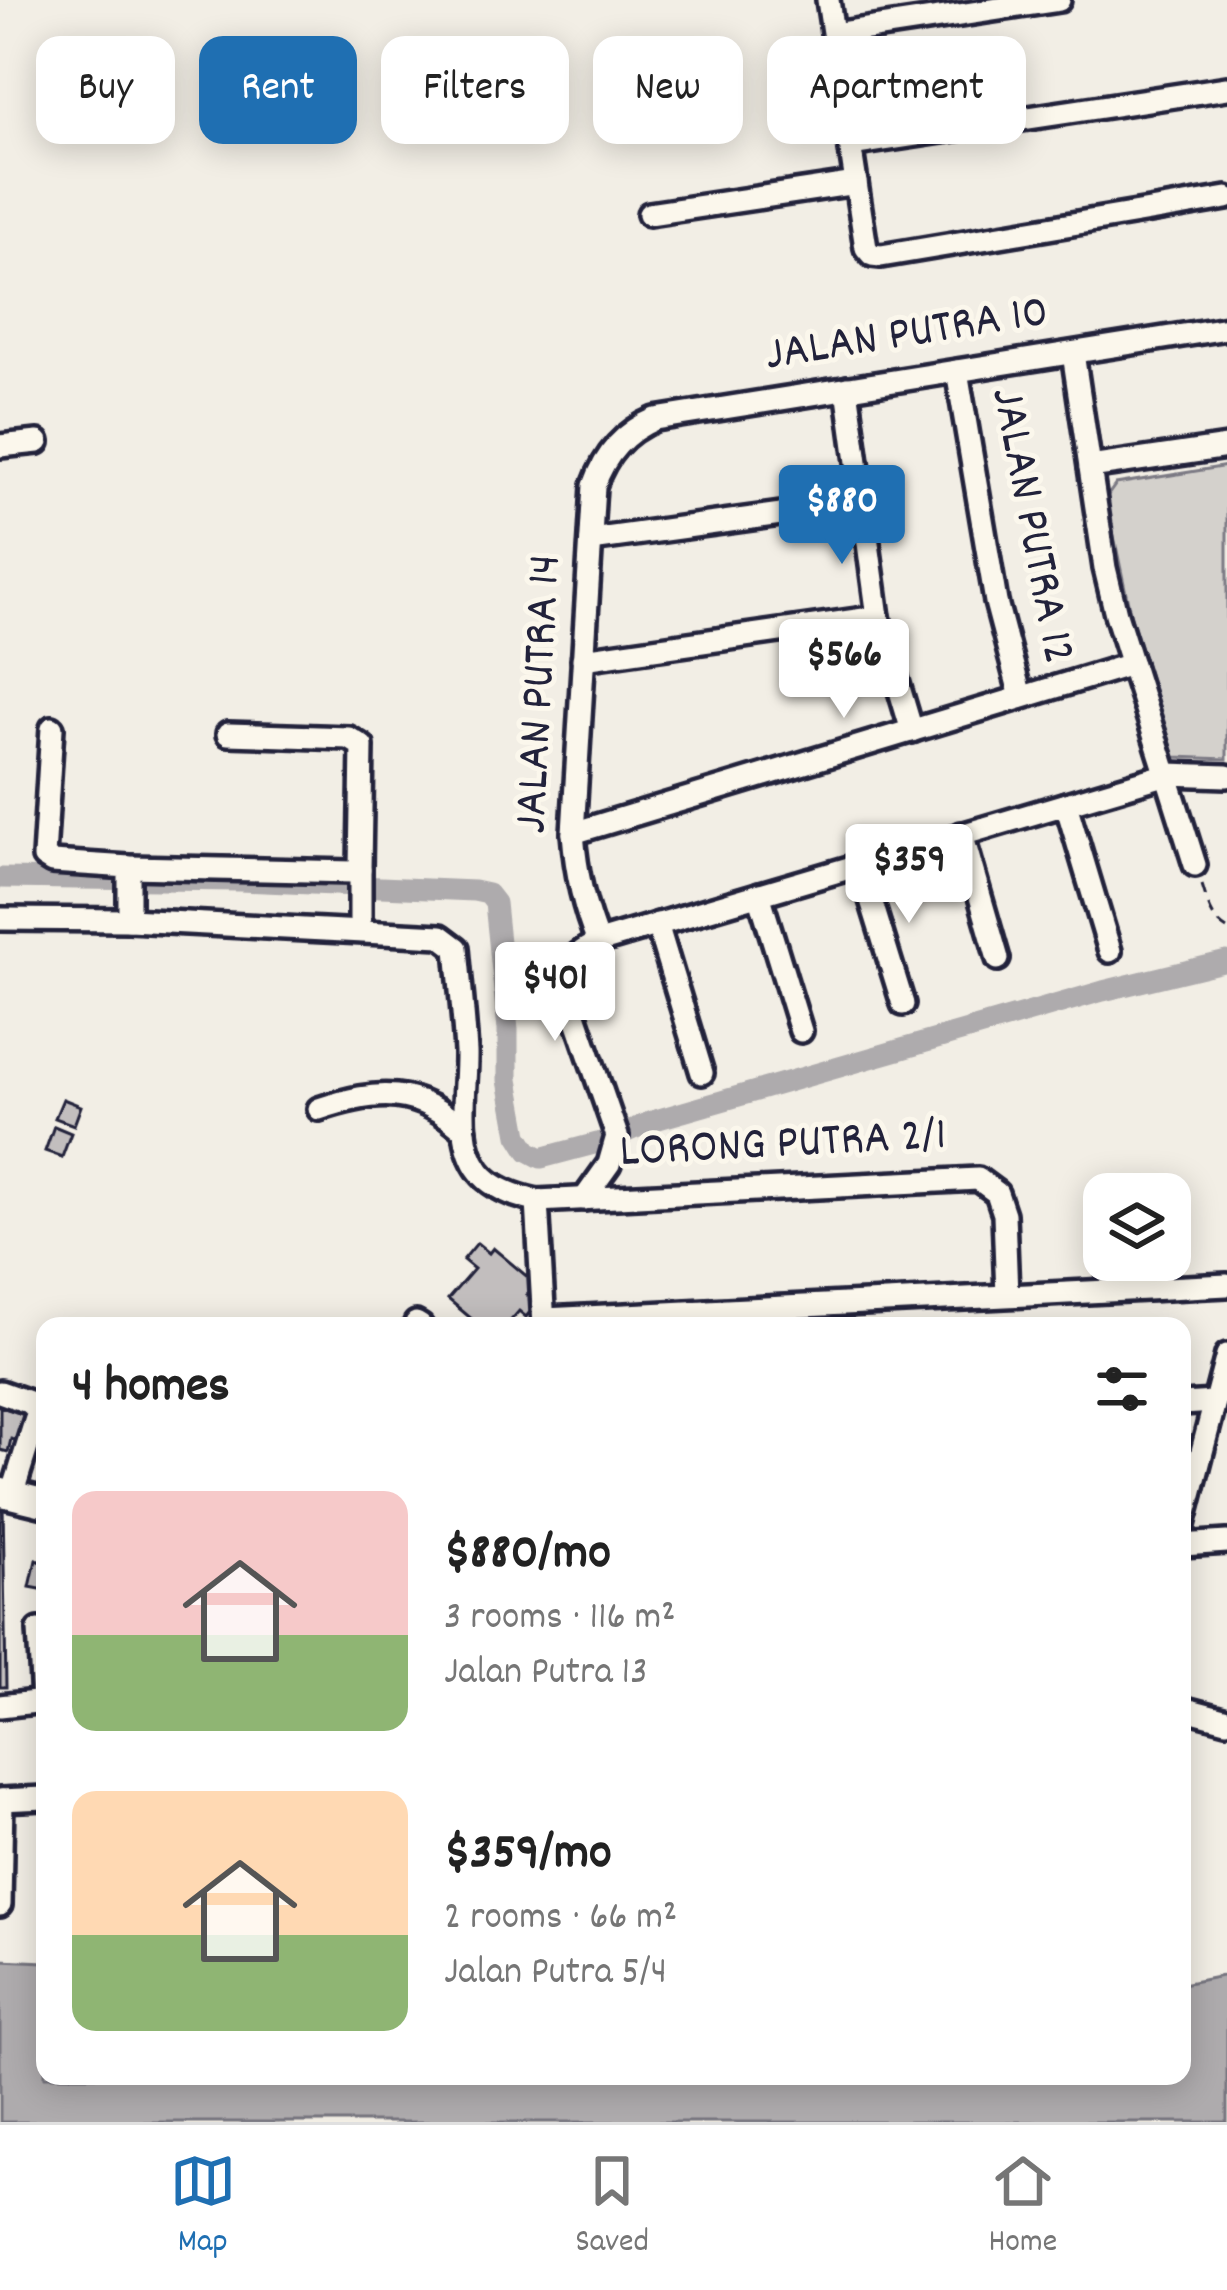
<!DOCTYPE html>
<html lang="en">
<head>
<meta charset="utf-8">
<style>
  :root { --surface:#fff; --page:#f6f6f6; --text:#222; --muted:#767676; --line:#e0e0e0; --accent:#1f6fb2 }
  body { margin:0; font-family:Dekko,sans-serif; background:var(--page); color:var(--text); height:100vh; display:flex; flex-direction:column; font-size:45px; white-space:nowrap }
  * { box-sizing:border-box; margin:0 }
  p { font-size:39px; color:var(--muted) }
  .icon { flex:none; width:66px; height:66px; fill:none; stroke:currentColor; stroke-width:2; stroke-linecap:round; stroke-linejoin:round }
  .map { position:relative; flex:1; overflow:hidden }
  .panel { position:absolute; left:36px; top:1317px; width:1155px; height:768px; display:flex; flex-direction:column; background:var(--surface); border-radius:24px; box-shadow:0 6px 30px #0003 }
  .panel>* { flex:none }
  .hud { position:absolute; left:36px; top:36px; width:1155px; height:108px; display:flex; gap:24px }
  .fabs { position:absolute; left:1083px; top:1173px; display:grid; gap:24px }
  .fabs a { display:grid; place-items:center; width:108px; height:108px; border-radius:24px; background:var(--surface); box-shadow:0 6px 30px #0003; font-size:60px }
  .price { position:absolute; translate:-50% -102px; padding:0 27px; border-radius:12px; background:#fff; color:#222; font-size:39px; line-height:78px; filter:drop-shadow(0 3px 6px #0008) }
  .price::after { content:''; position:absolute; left:50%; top:72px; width:36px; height:27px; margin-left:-18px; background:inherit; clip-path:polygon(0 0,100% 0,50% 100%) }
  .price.current { background:var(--accent); color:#fff }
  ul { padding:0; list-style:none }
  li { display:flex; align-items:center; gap:36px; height:300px; padding:0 36px }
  li span { display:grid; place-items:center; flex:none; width:336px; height:240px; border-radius:24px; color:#555 }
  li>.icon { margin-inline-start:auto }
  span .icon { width:144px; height:144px; fill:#fffc; stroke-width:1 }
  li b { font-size:51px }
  h2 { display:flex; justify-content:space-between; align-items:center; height:144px; padding:0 36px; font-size:51px }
  .pill { padding:0 42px; border-radius:24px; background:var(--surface); box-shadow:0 6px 30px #0003; font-size:42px; line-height:108px }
  .pill.current { background:var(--accent); color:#fff }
  .menu { display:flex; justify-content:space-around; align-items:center; height:168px; border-top:3px solid var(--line); background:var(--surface); font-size:33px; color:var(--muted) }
  .menu a { display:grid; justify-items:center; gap:6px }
  .menu .current { color:var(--accent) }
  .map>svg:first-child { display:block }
  .green { fill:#d4d1cc; stroke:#7b7a84; stroke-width:3 }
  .water { fill:#aeabad; stroke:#76747f; stroke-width:3 }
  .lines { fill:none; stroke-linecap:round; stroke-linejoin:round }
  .canal { stroke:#aeabad; stroke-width:21 }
  .building { fill:#c2bebe; stroke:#22223b; stroke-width:3 }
  .minor-casing { stroke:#22223b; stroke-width:30 }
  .major-casing { stroke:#22223b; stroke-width:36 }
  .path { stroke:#22223b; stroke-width:3; stroke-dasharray:12 9; stroke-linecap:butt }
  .minor { stroke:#fbf7ec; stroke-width:21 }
  .major { stroke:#fbf7ec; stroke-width:27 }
  .labels { text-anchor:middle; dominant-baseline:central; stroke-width:10; stroke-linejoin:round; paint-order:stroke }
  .street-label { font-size:48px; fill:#22223b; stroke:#fbf7ec }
</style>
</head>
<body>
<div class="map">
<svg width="1227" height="2122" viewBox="0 0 1227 2122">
  <rect width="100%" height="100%" fill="#f2eee5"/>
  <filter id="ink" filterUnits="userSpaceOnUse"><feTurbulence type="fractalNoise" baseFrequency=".00833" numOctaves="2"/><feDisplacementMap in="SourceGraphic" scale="24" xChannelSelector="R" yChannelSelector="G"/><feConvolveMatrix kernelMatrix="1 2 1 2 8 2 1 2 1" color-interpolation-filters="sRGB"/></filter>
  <g filter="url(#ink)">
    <!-- green -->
    <path class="green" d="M1227,466V759L1175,757L1131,617L1106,498L1116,484Z"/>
    <!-- water -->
    <path class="water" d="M0,1960L45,1962V2076H1182V1984L1227,1975V2122H0Z"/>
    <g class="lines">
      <!-- canal -->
      <g class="canal">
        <path d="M0,878L239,881L474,891L488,894L495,903L508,1030V1080L518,1135L528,1151L541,1158L609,1140"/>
        <path d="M624,1133L652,1121L1103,991L1227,961"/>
      </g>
    </g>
    <!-- building -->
    <g class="building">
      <path d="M63,1099L81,1106L74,1125L55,1118Z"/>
      <path d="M54,1126L71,1133L62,1157L45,1151Z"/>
      <path d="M477,1243L489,1253L493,1248L536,1284L527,1295L537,1303L526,1317L519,1311L506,1326H480L448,1299L474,1269L463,1260Z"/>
      <path d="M0,1407L29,1414L22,1442L11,1439L8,1452L0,1450Z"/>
      <path d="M0,1503H3L6,1687H0Z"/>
      <path d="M36,1560L45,1563V1590L30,1587Z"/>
    </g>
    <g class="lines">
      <defs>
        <g id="minor">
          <path d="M828,0L866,248L872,255L881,256L1227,198"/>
          <path d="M834,34L1059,0"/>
          <path d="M850,145L1227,88"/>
          <path d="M649,214L856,183"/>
          <path d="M1073,353L1105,568L1116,614L1195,865"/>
          <path d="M957,371L996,602L1021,697"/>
          <path d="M847,388L878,617L912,731"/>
          <path d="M0,446L38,442"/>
          <path d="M1090,467L1227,447"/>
          <path d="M591,540L862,503"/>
          <path d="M583,659L878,617"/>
          <path d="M52,728L44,857L52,862L129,867V920"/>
          <path d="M1066,804L1110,951"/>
          <path d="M573,833L1132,664"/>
          <path d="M962,834L998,959"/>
          <path d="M860,864L903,1004"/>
          <path d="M129,867L353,872L360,869L362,746L349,738L228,734"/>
          <path d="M360,869V931"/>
          <path d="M759,894L801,1031"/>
          <path d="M0,919L129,920L441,936L457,948C460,983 464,1017 466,1052C467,1089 455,1139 479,1171C491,1188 518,1197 537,1201L978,1179L997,1193L1004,1214L1007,1295"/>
          <path d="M657,924L702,1073"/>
          <path d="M598,942C583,906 576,872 573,833L594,486C605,454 624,432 655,419L1227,328"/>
          <path d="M319,1109C378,1089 417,1087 465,1131"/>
          <path d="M584,1199L609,1164L617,1136L570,1000C565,966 567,958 598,942L1168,774L1227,776"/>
          <path d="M537,1201L544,1326"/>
          <path d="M545,1319L1227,1285"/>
          <path d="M416,1323L421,1326"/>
          <path d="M0,1392L31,1403L38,1412L12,1495"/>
          <path d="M1182,1404L1215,1402"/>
          <path d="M1182,1529L1227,1355"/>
          <path d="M1182,1545L1227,1542"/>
          <path d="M39,1630L43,1701"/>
          <path d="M0,1706L45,1701"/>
          <path d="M1182,1708L1227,1720"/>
          <path d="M0,1800L45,1798"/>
          <path d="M0,1905L2,1800"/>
        </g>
        <path id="major" d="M0,1492L45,1503"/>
      </defs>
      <!-- minor casing -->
      <use href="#minor" class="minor-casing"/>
      <!-- major casing -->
      <use href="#major" class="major-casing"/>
      <!-- path -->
      <path class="path" d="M1202,885C1208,903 1210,919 1227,929"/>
      <!-- minor -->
      <use href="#minor" class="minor"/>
      <!-- major -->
      <use href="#major" class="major"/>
    </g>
  </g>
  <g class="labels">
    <!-- street labels -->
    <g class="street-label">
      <text transform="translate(907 336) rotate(-9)">JALAN PUTRA 10</text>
      <text transform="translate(1030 526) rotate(79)">JALAN PUTRA 12</text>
      <text transform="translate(541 694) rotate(-87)">JALAN PUTRA 14</text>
      <text transform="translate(783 1146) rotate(-3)">LORONG PUTRA 2/1</text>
    </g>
  </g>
</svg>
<div class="fabs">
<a><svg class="icon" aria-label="layers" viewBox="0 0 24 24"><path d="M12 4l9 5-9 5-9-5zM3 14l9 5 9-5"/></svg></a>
</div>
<b class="price current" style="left:842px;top:567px">$880</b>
<b class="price" style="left:844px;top:721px">$566</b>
<b class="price" style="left:909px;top:926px">$359</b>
<b class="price" style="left:555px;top:1044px">$401</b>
<div class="hud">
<a class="pill">Buy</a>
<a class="pill current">Rent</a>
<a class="pill">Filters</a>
<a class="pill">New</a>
<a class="pill">Apartment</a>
</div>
<section class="panel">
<h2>4 homes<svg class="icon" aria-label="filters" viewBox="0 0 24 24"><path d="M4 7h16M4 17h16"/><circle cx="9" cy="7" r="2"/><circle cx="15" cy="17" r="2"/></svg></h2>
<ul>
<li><span style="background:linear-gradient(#f6c9c9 60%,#8fb573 0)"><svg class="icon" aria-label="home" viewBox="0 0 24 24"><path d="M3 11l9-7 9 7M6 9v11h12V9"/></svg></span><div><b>$880/mo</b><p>3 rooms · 116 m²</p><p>Jalan Putra 13</p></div></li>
<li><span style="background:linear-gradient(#ffd9b3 60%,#8fb573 0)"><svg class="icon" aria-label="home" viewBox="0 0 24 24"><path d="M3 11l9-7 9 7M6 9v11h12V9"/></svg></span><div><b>$359/mo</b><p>2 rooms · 66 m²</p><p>Jalan Putra 5/4</p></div></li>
</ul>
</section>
</div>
<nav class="menu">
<a class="current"><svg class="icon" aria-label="map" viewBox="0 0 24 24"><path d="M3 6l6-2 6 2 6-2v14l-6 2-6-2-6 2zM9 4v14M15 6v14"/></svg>Map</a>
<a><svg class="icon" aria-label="saved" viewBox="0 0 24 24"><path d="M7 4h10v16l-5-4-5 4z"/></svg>Saved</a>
<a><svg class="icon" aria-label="home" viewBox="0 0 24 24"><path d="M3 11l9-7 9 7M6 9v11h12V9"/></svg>Home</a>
</nav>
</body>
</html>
